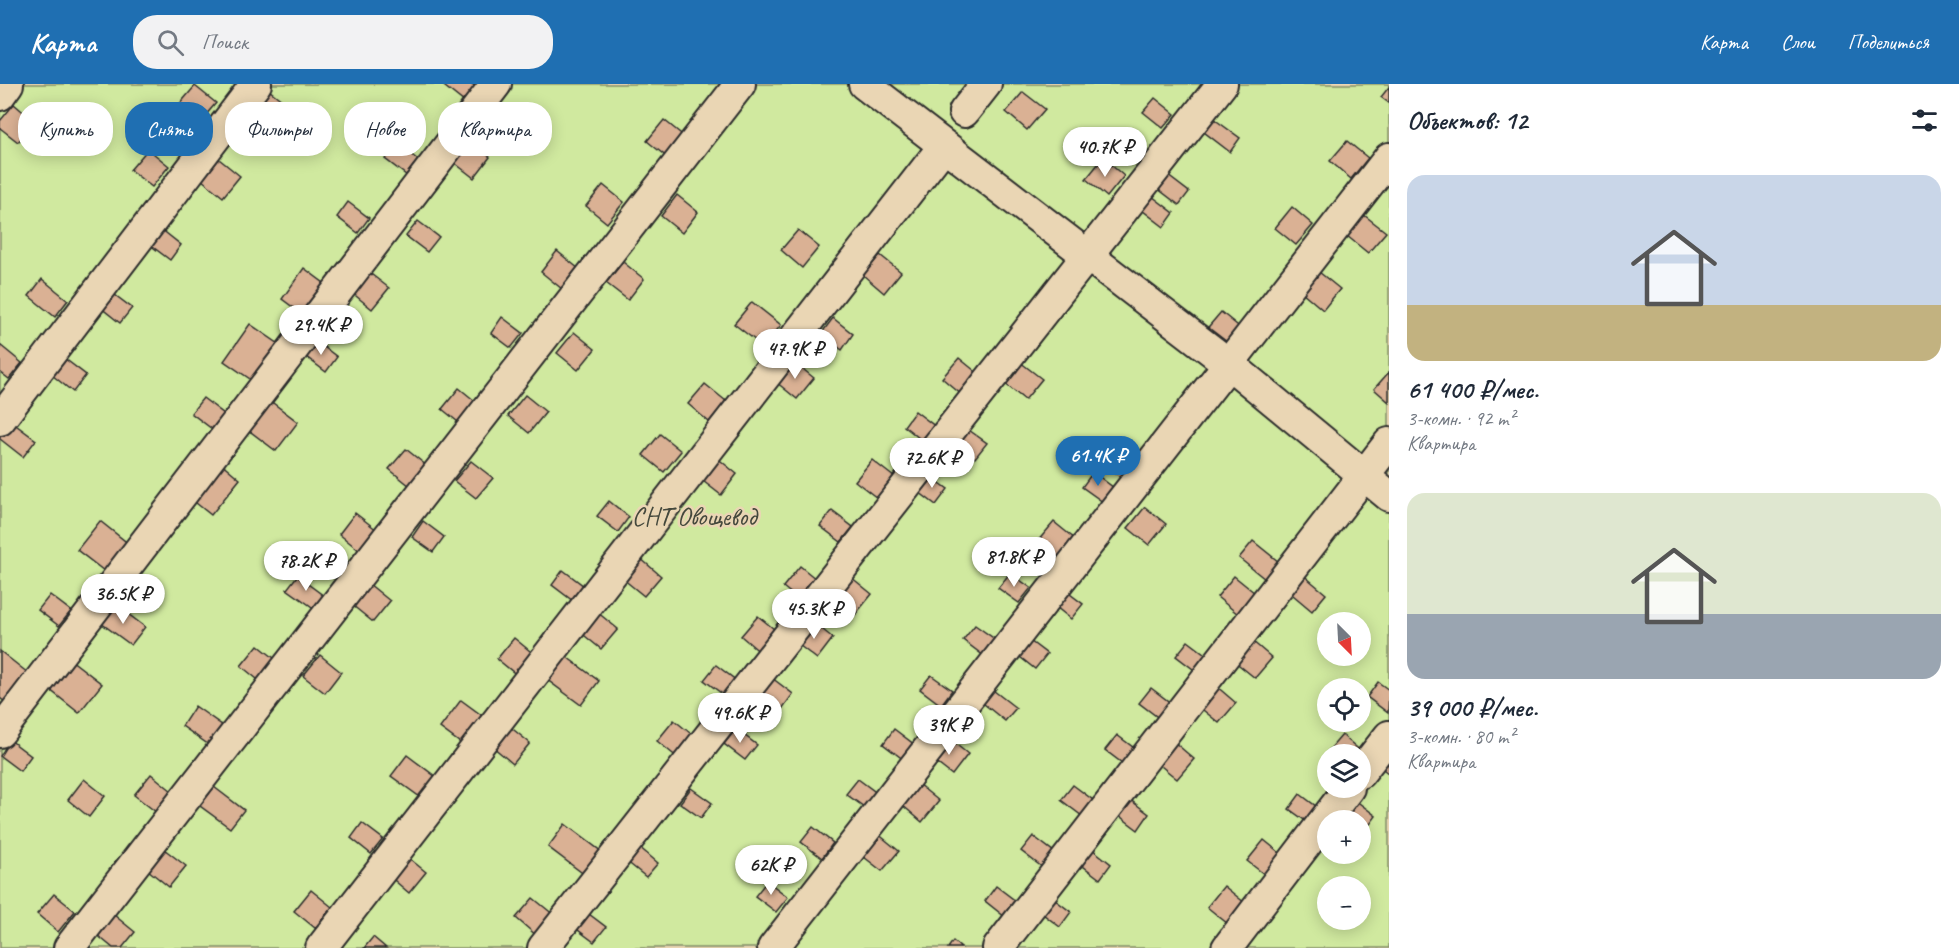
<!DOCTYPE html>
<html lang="ru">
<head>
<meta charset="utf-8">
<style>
  :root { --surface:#fff; --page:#f2f2f3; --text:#1f2937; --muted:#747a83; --accent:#1f6fb2 }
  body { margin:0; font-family:Caveat,sans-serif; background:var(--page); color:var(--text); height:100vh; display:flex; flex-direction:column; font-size:22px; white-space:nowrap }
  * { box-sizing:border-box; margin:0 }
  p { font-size:20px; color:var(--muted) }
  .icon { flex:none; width:33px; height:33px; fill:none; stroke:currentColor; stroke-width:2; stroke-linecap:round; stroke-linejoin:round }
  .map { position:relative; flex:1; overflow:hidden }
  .panel { display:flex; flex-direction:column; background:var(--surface); width:570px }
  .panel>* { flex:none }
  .top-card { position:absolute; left:18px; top:18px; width:570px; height:54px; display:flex; gap:12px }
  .needle { width:39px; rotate:156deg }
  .fabs { position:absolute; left:1317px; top:528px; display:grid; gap:12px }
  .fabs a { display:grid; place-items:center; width:54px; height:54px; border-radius:50%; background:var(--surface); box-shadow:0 3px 15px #0003; font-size:30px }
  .price { position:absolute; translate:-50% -51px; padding:0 14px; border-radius:21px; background:#fff; color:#222; font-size:20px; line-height:39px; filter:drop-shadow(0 2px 3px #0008) }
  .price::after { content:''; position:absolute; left:50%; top:36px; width:18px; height:14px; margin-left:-9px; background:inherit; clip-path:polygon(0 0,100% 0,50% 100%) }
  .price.selected { background:var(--accent); color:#fff }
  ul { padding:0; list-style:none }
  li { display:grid; align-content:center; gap:12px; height:318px; padding:0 18px }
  li span { display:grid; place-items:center; height:186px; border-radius:18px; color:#555 }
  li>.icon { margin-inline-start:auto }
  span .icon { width:108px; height:108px; fill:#fffc; stroke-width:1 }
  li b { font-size:26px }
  h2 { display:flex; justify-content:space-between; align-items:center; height:72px; padding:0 18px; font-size:26px }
  .pill { padding:0 21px; border-radius:24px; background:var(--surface); box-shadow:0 3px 15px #0003; font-size:21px; line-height:54px }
  .pill.selected { background:var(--accent); color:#fff }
  header { display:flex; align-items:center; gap:36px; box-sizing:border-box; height:84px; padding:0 30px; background:var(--accent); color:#fff }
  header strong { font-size:28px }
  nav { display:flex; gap:33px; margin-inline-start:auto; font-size:21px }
  .search { width:420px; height:54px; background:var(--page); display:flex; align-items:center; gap:15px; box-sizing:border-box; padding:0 21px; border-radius:24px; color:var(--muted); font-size:22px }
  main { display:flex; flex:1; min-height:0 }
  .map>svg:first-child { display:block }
  .green { fill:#d0e99f; stroke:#7e8a65; stroke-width:1.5; fill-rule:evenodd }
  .building { fill:#dab194; stroke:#2b2b2b; stroke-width:1.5 }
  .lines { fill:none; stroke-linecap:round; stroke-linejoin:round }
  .minor-casing { stroke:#2b2b2b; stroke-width:34 }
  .minor { stroke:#ead6b4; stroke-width:30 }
  .labels { text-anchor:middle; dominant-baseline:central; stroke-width:5; stroke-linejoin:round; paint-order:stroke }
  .park-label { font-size:26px; fill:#44483c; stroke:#ead6b4 }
</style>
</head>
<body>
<header>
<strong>Карта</strong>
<div class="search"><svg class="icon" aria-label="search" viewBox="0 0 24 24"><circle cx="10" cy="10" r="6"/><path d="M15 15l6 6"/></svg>Поиск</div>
<nav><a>Карта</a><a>Слои</a><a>Поделиться</a></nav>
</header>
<main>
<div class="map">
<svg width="1389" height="864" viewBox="0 0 1389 864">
  <rect width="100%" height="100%" fill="#ead6b4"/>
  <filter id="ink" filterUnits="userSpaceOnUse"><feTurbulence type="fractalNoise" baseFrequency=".0167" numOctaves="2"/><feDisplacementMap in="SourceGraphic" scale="12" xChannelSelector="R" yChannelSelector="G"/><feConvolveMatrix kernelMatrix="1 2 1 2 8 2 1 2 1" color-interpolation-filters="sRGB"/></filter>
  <g filter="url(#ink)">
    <!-- green -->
    <path class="green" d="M0,0H1389V864H0ZM1328,538H1360V572H1328ZM1328,604H1360V638H1328ZM1328,670H1360V704H1328ZM1328,736H1360V770H1328ZM1328,802H1360V836H1328Z"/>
    <!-- building -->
    <g class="building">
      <path d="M445,0H472L476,3L464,18L444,2Z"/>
      <path d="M195,2L216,19L199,39L178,22Z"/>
      <path d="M265,3L287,20L270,41L248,24Z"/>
      <path d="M1389,3V19L1381,13Z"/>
      <path d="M1023,8L1045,25L1027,46L1006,28Z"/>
      <path d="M1155,14L1175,30L1163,44L1143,28Z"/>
      <path d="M14,20L35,38L18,58L0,44V37Z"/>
      <path d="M1214,35L1240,54L1230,68L1204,48Z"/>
      <path d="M664,36L685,53L668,74L647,57Z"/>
      <path d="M469,56L490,73L474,94L452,77Z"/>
      <path d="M1347,57L1368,74L1351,95L1330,77Z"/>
      <path d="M397,60L418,76L406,91L385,75Z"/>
      <path d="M148,65L169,82L152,103L130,86Z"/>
      <path d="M1103,74L1124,92L1107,113L1086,95Z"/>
      <path d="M219,75L240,92L223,113L202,96Z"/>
      <path d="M1163,88L1189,108L1179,121L1153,101Z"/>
      <path d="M603,101L624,118L607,139L586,122Z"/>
      <path d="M1148,109L1174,129L1164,143L1138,123Z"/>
      <path d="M677,111L698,128L682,149L661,132Z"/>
      <path d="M348,118L369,134L358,149L337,133Z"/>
      <path d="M1292,123L1313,141L1296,161L1275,144Z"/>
      <path d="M1364,131L1386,148L1368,169L1347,152Z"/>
      <path d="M418,137L439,153L427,168L406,152Z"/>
      <path d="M161,145L181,161L170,176L149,160Z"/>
      <path d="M798,146L819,163L802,184L781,166Z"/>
      <path d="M557,167L579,185L562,205L541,188Z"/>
      <path d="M880,171L901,188L884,209L863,191Z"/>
      <path d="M623,178L644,195L628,216L606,199Z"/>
      <path d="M304,184L324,199L302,230L282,215Z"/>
      <path d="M367,187L389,204L372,225L351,208Z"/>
      <path d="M1319,188L1340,205L1323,226L1302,208Z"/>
      <path d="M42,195L68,216L55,233L29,212Z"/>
      <path d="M111,208L132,224L120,239L100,223Z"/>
      <path d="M752,218L781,241L764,263L734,240Z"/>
      <path d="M1221,228L1242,245L1225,265L1204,248Z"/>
      <path d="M502,233L523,249L511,264L491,249Z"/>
      <path d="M833,234L853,250L842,266L821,250Z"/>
      <path d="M250,240L279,260L253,297L224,277Z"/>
      <path d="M574,248L595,265L578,286L557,269Z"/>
      <path d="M316,257L337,273L326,288L305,272Z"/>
      <path d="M0,261L22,279L9,295L0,288Z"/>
      <path d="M60,271L86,291L73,308L47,287Z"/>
      <path d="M959,274L980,291L963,312L942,294Z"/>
      <path d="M793,277L814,294L797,315L776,298Z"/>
      <path d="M1020,278L1042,295L1025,316L1004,299Z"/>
      <path d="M1389,288V318L1374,305Z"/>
      <path d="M705,300L726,317L709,338L688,320Z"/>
      <path d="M459,304L480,321L463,342L442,325Z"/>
      <path d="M525,311L546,328L529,349L508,332Z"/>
      <path d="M203,314L224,330L212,345L191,329Z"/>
      <path d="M269,316L298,338L276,367L247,345Z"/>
      <path d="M915,327L936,343L924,358L904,342Z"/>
      <path d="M9,336L36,356L23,373L0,355V348Z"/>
      <path d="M966,344L987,359L975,374L955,358Z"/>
      <path d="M660,350L681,367L664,388L643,371Z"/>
      <path d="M1117,356L1138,373L1121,394L1100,377Z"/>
      <path d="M406,365L427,382L410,402L389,385Z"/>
      <path d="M716,373L737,390L721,411L699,394Z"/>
      <path d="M872,376L894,393L877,414L855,397Z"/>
      <path d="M471,377L493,394L476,414L454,397Z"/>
      <path d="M220,378L240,395L211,431L191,415Z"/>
      <path d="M1093,388L1114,404L1103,418L1082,403Z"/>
      <path d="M927,390L948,405L936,421L915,405Z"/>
      <path d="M609,417L629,433L618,448L597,432Z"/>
      <path d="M1145,423L1166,440L1149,461L1128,444Z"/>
      <path d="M832,427L853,443L841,458L820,442Z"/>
      <path d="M355,429L377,446L360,467L339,450Z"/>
      <path d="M100,437L130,461L108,490L77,466Z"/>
      <path d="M423,437L444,453L433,468L412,453Z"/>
      <path d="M1054,438L1075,455L1058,476L1037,458Z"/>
      <path d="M1253,457L1279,478L1265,495L1239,474Z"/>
      <path d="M640,474L661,492L644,512L623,495Z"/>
      <path d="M800,482L821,499L804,520L783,503Z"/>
      <path d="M563,486L584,502L573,517L552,501Z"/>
      <path d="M1010,489L1031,504L1019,519L998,504Z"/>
      <path d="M1301,489L1326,510L1312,527L1287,506Z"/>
      <path d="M297,492L324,512L315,525L287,505Z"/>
      <path d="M1234,492L1255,509L1238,530L1217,513Z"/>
      <path d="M851,493L872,510L855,531L834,514Z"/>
      <path d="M369,500L390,517L373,538L352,521Z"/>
      <path d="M1062,504L1083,520L1071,535L1051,519Z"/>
      <path d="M50,511L71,527L59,542L38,526Z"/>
      <path d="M115,520L145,543L131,561L101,539Z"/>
      <path d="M597,528L618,545L601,565L580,548Z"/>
      <path d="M758,532L779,549L762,570L741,552Z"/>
      <path d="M812,537L833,554L817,575L795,558Z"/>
      <path d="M975,541L996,556L984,572L963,556Z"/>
      <path d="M514,554L535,571L518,592L497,575Z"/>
      <path d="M1026,554L1047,570L1035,585L1015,569Z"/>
      <path d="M1251,556L1272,574L1255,594L1234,577Z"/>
      <path d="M1188,557L1209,573L1197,588L1176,572Z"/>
      <path d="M258,561L279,578L262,599L241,582Z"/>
      <path d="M0,567L28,589L5,618L0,614Z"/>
      <path d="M320,571L341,588L325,609L303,592Z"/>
      <path d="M564,571L599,597L581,621L546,595Z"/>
      <path d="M71,576L102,600L79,629L49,605Z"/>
      <path d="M716,581L737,597L725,612L704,596Z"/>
      <path d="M931,591L952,606L941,621L920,605Z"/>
      <path d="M772,594L793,610L782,625L761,609Z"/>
      <path d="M1378,598L1389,606L1388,629L1367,613Z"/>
      <path d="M1215,601L1236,619L1219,639L1198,622Z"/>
      <path d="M989,603L1016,624L1005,637L979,616Z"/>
      <path d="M1151,604L1172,620L1160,635L1139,619Z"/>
      <path d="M461,616L484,633L463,661L440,644Z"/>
      <path d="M195,622L226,644L212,663L182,642Z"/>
      <path d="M674,636L695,653L678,674L657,657Z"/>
      <path d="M509,642L530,659L513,680L492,662Z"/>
      <path d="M736,645L757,661L745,676L724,660Z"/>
      <path d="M894,645L915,661L904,676L883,660Z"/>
      <path d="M1117,651L1138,667L1126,682L1105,666Z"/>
      <path d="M1342,651L1363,669L1328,670V674L1324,672Z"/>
      <path d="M947,653L968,670L952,691L930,674Z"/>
      <path d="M10,656L31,672L20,687L0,672Z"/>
      <path d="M1173,657L1194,675L1177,695L1156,678Z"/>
      <path d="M1389,667V690L1378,681Z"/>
      <path d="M407,671L436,693L420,713L391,692Z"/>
      <path d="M151,690L172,707L156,728L134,711Z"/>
      <path d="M84,695L105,712L89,733L68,716Z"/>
      <path d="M858,695L878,710L867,725L846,710Z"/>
      <path d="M918,700L939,717L922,738L901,720Z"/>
      <path d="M1073,701L1093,716L1082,732L1061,716Z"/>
      <path d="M214,703L244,726L230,744L200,722Z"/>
      <path d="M691,704L712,719L701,734L680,719Z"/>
      <path d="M1300,710L1321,726L1310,740L1289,725Z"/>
      <path d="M1129,715L1149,730L1138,746L1117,730Z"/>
      <path d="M1355,716L1376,732L1365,747L1360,744V736H1351L1344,731Z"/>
      <path d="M362,739L383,755L371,770L351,754Z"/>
      <path d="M565,740L602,768L585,791L548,763Z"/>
      <path d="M813,743L833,759L822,774L801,758Z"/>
      <path d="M877,749L899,767L882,787L860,770Z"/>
      <path d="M1033,752L1054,768L1042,783L1021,767Z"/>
      <path d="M1264,756L1285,773L1269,794L1247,777Z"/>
      <path d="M638,762L658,779L646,793L626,777Z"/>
      <path d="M1091,764L1111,780L1100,795L1079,779Z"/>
      <path d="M164,765L186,782L169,803L148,786Z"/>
      <path d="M405,771L426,788L409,809L388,791Z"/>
      <path d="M767,797L788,813L776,828L755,812Z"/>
      <path d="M996,802L1017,818L1005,833L985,817Z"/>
      <path d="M1224,802L1245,819L1228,840L1207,823Z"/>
      <path d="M311,806L332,823L315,844L294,827Z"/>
      <path d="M54,810L75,827L58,848L37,830Z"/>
      <path d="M1050,812L1071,828L1060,843L1039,827Z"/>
      <path d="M533,814L554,831L537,852L516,834Z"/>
      <path d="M585,827L606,843L594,858L574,843Z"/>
      <path d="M114,831L135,848L122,864H113L97,851Z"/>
      <path d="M373,853L386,864H364Z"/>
      <path d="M953,857L961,864H948Z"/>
    </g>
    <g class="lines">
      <defs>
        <g id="minor">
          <path d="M864,0L1229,280L1389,412"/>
          <path d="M0,11L8,0"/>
          <path d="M964,28L986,0"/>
          <path d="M0,336L256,0"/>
          <path d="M0,648L496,0"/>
          <path d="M1360,689L1389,652"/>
          <path d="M69,864L740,0"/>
          <path d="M321,864L943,63"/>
          <path d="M543,864L1222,0"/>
          <path d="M773,864L1389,74"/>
          <path d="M998,864L1389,359"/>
          <path d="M1227,864L1349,704"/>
        </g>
      </defs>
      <!-- minor casing -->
      <use href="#minor" class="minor-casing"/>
      <!-- minor -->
      <use href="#minor" class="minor"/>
    </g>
  </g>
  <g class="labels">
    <!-- park labels -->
    <g class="park-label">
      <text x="694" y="432">СНТ Овощевод</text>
    </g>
  </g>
</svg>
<div class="fabs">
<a><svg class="needle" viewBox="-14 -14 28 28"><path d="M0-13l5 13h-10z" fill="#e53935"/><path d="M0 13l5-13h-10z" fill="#747a83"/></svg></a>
<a><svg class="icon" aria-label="locate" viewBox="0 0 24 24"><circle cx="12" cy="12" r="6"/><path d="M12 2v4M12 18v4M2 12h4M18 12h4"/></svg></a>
<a><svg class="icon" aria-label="layers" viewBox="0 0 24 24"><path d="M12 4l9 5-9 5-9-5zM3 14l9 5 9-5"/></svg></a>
<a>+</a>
<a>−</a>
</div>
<b class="price" style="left:1105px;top:94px">40.7K ₽</b>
<b class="price" style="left:321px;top:272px">29.4K ₽</b>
<b class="price" style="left:795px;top:296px">47.9K ₽</b>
<b class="price selected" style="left:1098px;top:403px">61.4K ₽</b>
<b class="price" style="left:932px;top:405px">72.6K ₽</b>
<b class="price" style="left:1014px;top:504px">81.8K ₽</b>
<b class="price" style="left:306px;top:508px">78.2K ₽</b>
<b class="price" style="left:123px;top:541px">36.5K ₽</b>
<b class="price" style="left:814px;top:556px">45.3K ₽</b>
<b class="price" style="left:740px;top:660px">49.6K ₽</b>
<b class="price" style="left:949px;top:672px">39K ₽</b>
<b class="price" style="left:771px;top:812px">62K ₽</b>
<div class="top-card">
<a class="pill">Купить</a>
<a class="pill selected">Снять</a>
<a class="pill">Фильтры</a>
<a class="pill">Новое</a>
<a class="pill">Квартира</a>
</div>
</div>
<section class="panel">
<h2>Объектов: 12<svg class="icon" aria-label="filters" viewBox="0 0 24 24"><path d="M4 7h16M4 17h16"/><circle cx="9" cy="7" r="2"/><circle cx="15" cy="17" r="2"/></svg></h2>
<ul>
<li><span style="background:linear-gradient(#c9d6e8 70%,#c2b280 0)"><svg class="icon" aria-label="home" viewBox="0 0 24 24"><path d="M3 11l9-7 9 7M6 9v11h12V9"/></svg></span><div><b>61 400 ₽/мес.</b><p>3-комн. · 92 m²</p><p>Квартира</p></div></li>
<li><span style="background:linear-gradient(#dfe7d0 65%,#9aa5b1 0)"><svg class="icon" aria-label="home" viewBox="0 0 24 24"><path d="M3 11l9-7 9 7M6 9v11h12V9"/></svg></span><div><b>39 000 ₽/мес.</b><p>3-комн. · 80 m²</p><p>Квартира</p></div></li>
</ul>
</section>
</main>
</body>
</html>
